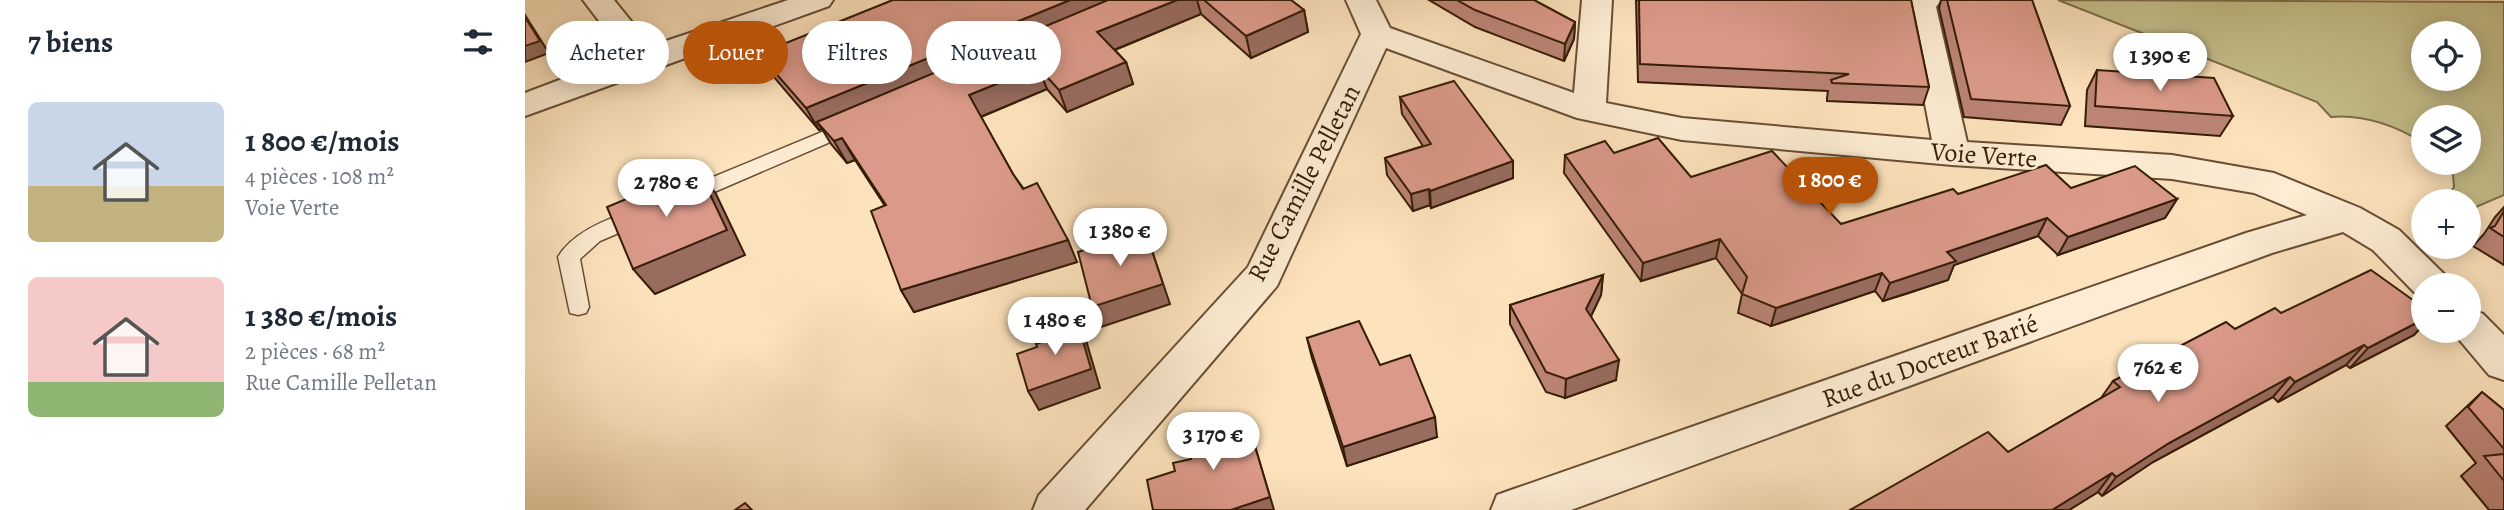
<!DOCTYPE html>
<html lang="fr">
<head>
<meta charset="utf-8">
<style>
  :root { --surface:#fff; --page:#f2f2f3; --text:#1f2937; --muted:#747a83; --accent:#b45309 }
  body { margin:0; font-family:Alegreya,serif; background:var(--page); color:var(--text); height:100vh; display:flex; flex-direction:column; font-size:26px; white-space:nowrap }
  * { box-sizing:border-box; margin:0 }
  p { font-size:23px; color:var(--muted) }
  .icon { flex:none; width:38px; height:38px; fill:none; stroke:currentColor; stroke-width:2; stroke-linecap:round; stroke-linejoin:round }
  .map { position:relative; flex:1; overflow:hidden }
  .details { display:flex; flex-direction:column; background:var(--surface); width:525px }
  .details>* { flex:none }
  .banner { position:absolute; left:21px; top:21px; width:665px; height:63px; display:flex; gap:14px }
  .fabs { position:absolute; left:1886px; top:21px; display:grid; gap:14px }
  .fabs a { display:grid; place-items:center; width:70px; height:70px; border-radius:50%; background:var(--surface); box-shadow:0 4px 18px #0003; font-size:35px }
  .price { position:absolute; translate:-50% -60px; padding:0 16px; border-radius:24px; background:#fff; color:#222; font-size:23px; line-height:46px; filter:drop-shadow(0 2px 4px #0008) }
  .price::after { content:''; position:absolute; left:50%; top:42px; width:21px; height:16px; margin-left:-10px; background:inherit; clip-path:polygon(0 0,100% 0,50% 100%) }
  .price.active { background:var(--accent); color:#fff }
  ul { padding:0; list-style:none }
  li { display:flex; align-items:center; gap:21px; height:175px; padding:0 28px }
  li span { display:grid; place-items:center; flex:none; width:196px; height:140px; border-radius:10px; color:#555 }
  li>.icon { margin-inline-start:auto }
  span .icon { width:84px; height:84px; fill:#fffc; stroke-width:1 }
  li b { font-size:30px }
  h2 { display:flex; justify-content:space-between; align-items:center; height:84px; padding:0 28px; font-size:30px }
  .tag { padding:0 24px; border-radius:32px; background:var(--surface); box-shadow:0 4px 18px #0003; font-size:24px; line-height:63px }
  .tag.active { background:var(--accent); color:#fff }
  main { display:flex; flex:1; min-height:0 }
  .map>svg:first-child { display:block }
  .green { fill:#c6c18d; stroke:#7e6f4a; stroke-width:2; fill-rule:evenodd }
  .lines { fill:none; stroke-linecap:round; stroke-linejoin:round }
  .lane-casing { stroke:#684e34; stroke-width:3 }
  .street-casing { stroke:#684e34; stroke-width:4 }
  .lane { fill:#feedd4; fill-rule:evenodd }
  .street { fill:#feedd4; fill-rule:evenodd }
  .wall { fill:#bc8476; stroke:#361d07; stroke-width:2 }
  .shaded-wall { fill:#996c60; stroke:#361d07; stroke-width:2 }
  .building { fill:#db9a89; stroke:#361d07; stroke-width:2 }
  .labels { text-anchor:middle; dominant-baseline:central; stroke-width:5; stroke-linejoin:round; paint-order:stroke }
  .street-label { font-size:26px; fill:#361d07; stroke:#feedd4 }
</style>
</head>
<body>
<main>
<section class="details">
<h2>7 biens<svg class="icon" aria-label="filters" viewBox="0 0 24 24"><path d="M4 7h16M4 17h16"/><circle cx="9" cy="7" r="2"/><circle cx="15" cy="17" r="2"/></svg></h2>
<ul>
<li><span style="background:linear-gradient(#c9d6e8 60%,#c2b280 0)"><svg class="icon" aria-label="home" viewBox="0 0 24 24"><path d="M3 11l9-7 9 7M6 9v11h12V9"/></svg></span><div><b>1 800 €/mois</b><p>4 pièces · 108 m²</p><p>Voie Verte</p></div></li>
<li><span style="background:linear-gradient(#f6c9c9 75%,#8fb573 0)"><svg class="icon" aria-label="home" viewBox="0 0 24 24"><path d="M3 11l9-7 9 7M6 9v11h12V9"/></svg></span><div><b>1 380 €/mois</b><p>2 pièces · 68 m²</p><p>Rue Camille Pelletan</p></div></li>
</ul>
</section>
<div class="map">
<svg width="1979" height="510" viewBox="0 0 1979 510">
  <rect width="100%" height="100%" fill="#fde3bd"/>
  <filter id="stains"><feTurbulence type="fractalNoise" baseFrequency=".00286" numOctaves="4"/><feColorMatrix values="0 0 0 0 .2 0 0 0 0 .09 0 0 0 0 .02 0 0 0 .5 -.17"/></filter>
  <radialGradient id="worn" r=".72"><stop offset=".6" stop-color="#630" stop-opacity="0"/><stop offset="1" stop-color="#630" stop-opacity=".3"/></radialGradient>
  <!-- green -->
  <path class="green" d="M1533,0L1979,2V195L1944,210V201H1919L1929,187L1928,175L1920,163H1944V117H1899V143C1871,126 1839,114 1806,117L1792,102ZM1899,33H1944V79H1899Z"/>
  <g class="lines">
    <defs>
      <g id="lane">
        <path d="M326,120L335,126L333,130L166,202L159,204L149,197L152,192Z"/>
        <path d="M117,208L127,215L124,220L75,241L55,259L64,307L61,313L53,315L45,313L33,257C49,230 89,216 117,208Z"/>
      </g>
      <g id="street">
        <path d="M58,0H89L126,46L263,0H308L304,6L0,116V93L100,55Z"/>
        <path d="M821,0H851L865,28L1049,93L1057,0H1087L1081,103L1157,118L1407,140L1381,5L1384,0H1416L1411,7L1442,142L1647,155L1749,173L1835,208L1874,230L1920,275L1926,285H1899V298L1892,295L1848,250L1818,232L1747,253L1046,510H966L972,495L989,489L1721,233L1782,215L1729,193L1647,179L1427,165L1157,140L1052,118L861,48L752,286L560,510H508L514,495L723,267L836,34Z"/>
        <path d="M1944,309L1958,314L1979,335V380L1964,375L1927,331H1944Z"/>
      </g>
    </defs>
    <!-- lane casing -->
    <use href="#lane" class="lane-casing"/>
    <!-- street casing -->
    <use href="#street" class="street-casing"/>
    <!-- lane -->
    <use href="#lane" class="lane"/>
    <!-- street -->
    <use href="#street" class="street"/>
  </g>
  <!-- wall -->
  <g class="wall">
    <path d="M368,0H766L779,10L783,32L726,58L676,14L590,50L601,62L608,84L542,112L522,89L456,117L488,174L552,262L389,312L376,290L360,206L330,160L322,163L306,144L297,129L294,130L248,76L234,54Z"/>
    <path d="M904,0H1009L1050,22L1049,39L1039,61L950,27Z"/>
    <path d="M1111,0H1386L1404,87L1398,105L1302,101V98L1303,91L1113,82Z"/>
    <path d="M1416,0H1507L1545,106L1536,125L1439,117L1414,8Z"/>
    <path d="M1572,70L1708,116L1695,136L1560,126L1562,90Z"/>
    <path d="M875,97L988,161V178L906,208L905,205L888,211L862,175L860,158L898,146L877,114Z"/>
    <path d="M1089,153L1316,224L1433,194L1546,188L1652,199L1640,218L1533,255L1513,236L1429,265L1423,280L1384,293L1358,301L1350,291L1246,326L1213,313L1217,294L1191,258L1116,281L1039,173L1040,155Z"/>
    <path d="M1979,207V265L1948,246L1959,234L1970,217Z"/>
    <path d="M1078,275L1076,295L1066,316L1091,380L1040,398L1021,392L985,324V305Z"/>
    <path d="M1899,308V324L1889,335L1825,368L1821,365L1753,402L1748,397L1628,462L1577,496L1573,492L1544,510H1325L1483,452L1576,398L1588,381L1710,329L1756,313Z"/>
    <path d="M782,338L855,365L912,437L822,466L787,358Z"/>
    <path d="M1957,392L1979,410V510H1964L1936,476L1951,463L1921,426Z"/>
  </g>
  <!-- shaded-wall -->
  <g class="shaded-wall">
    <path d="M545,0H604L292,122L297,129L294,130L281,108Z"/>
    <path d="M652,0H672L676,14L579,54L572,32Z"/>
    <path d="M779,10L783,32L726,58L721,36Z"/>
    <path d="M0,15L24,53L0,62Z"/>
    <path d="M1050,22L1049,39L1039,61L1040,44Z"/>
    <path d="M601,62L608,84L542,112L534,90Z"/>
    <path d="M513,67L522,89L455,117L444,95Z"/>
    <path d="M317,138L330,160L322,163L309,141Z"/>
    <path d="M988,161V178L906,208L905,191Z"/>
    <path d="M173,169L191,194L220,255L130,294L108,269Z"/>
    <path d="M904,189L905,205L888,211L886,194Z"/>
    <path d="M1652,199L1640,218L1533,255L1543,237Z"/>
    <path d="M1522,218L1513,236L1429,265L1423,280L1358,301L1365,283L1422,252Z"/>
    <path d="M620,230L645,304L576,327L567,307Z"/>
    <path d="M1195,239L1191,258L1116,281L1118,263Z"/>
    <path d="M543,240L552,262L389,312L376,290Z"/>
    <path d="M1357,273L1350,291L1246,326L1251,308Z"/>
    <path d="M1078,275L1076,295L1060,329L1061,309Z"/>
    <path d="M1899,319V324L1889,335L1825,368L1843,348Z"/>
    <path d="M552,320L561,340L575,388L514,410L503,391Z"/>
    <path d="M1839,345L1821,365L1753,402L1770,382Z"/>
    <path d="M1094,360L1091,380L1040,398L1041,379Z"/>
    <path d="M1765,377L1748,397L1628,462L1577,496L1591,477L1644,443Z"/>
    <path d="M721,416L749,510H706Z"/>
    <path d="M910,417L912,437L822,466L818,447Z"/>
    <path d="M1587,473L1573,492L1544,510H1527Z"/>
  </g>
  <!-- building -->
  <g class="building">
    <path d="M368,0H545L281,108L234,54Z"/>
    <path d="M583,0H652L572,32L601,62L534,90L513,67L444,95L488,174L498,189L512,183L543,240L376,290L346,211L361,205L317,138L309,141L292,122Z"/>
    <path d="M679,0H766L779,10L721,36Z"/>
    <path d="M932,0H1009L1050,22L1040,44L950,10Z"/>
    <path d="M1114,0H1386L1404,87L1307,83L1306,80L1324,74L1115,64Z"/>
    <path d="M1422,0H1507L1545,106L1446,99Z"/>
    <path d="M0,17L15,41L0,46Z"/>
    <path d="M1572,70L1689,78L1708,116L1570,106Z"/>
    <path d="M929,81L988,161L905,191L904,189L886,194L860,158L906,144L875,97Z"/>
    <path d="M1133,138L1166,177L1247,151L1316,224L1428,189L1433,194L1521,165L1546,188L1610,166L1652,199L1543,237L1522,218L1422,252L1431,261L1365,283L1357,273L1251,308L1217,294L1222,277L1195,239L1118,263L1040,155L1080,141L1089,153Z"/>
    <path d="M173,169L202,230L108,269L82,207Z"/>
    <path d="M1979,211V237L1965,228L1970,226Z"/>
    <path d="M620,230L638,284L567,307L553,252Z"/>
    <path d="M1846,270L1899,308V319L1843,348L1839,345L1770,382L1765,377L1644,443L1591,477L1587,473L1527,510H1325L1463,432L1483,452L1595,387L1588,381L1701,322L1710,329L1750,308L1756,313Z"/>
    <path d="M1078,275L1061,309L1094,360L1041,379L1021,372L985,305Z"/>
    <path d="M552,320L566,369L503,391L492,354L512,347L511,344L517,342L515,332Z"/>
    <path d="M834,321L855,365L885,355L910,417L818,447L782,338Z"/>
    <path d="M1957,392L1979,410V449L1943,407Z"/>
    <path d="M721,416L745,497L706,510H628L622,480L650,471L648,463L666,459L660,435Z"/>
    <path d="M1979,454V481L1959,456Z"/>
    <path d="M220,503L227,510H210Z"/>
  </g>
  <g class="labels">
    <!-- street labels -->
    <g class="street-label">
      <text transform="translate(1459 155) rotate(4)">Voie Verte</text>
      <text transform="translate(779 183) rotate(-63)">Rue Camille Pelletan</text>
      <text transform="translate(1405 361) rotate(-20)">Rue du Docteur Barié</text>
    </g>
  </g>
  <rect width="100%" height="100%" filter="url(#stains)"/>
  <rect width="100%" height="100%" fill="url(#worn)"/>
</svg>
<div class="fabs">
<a><svg class="icon" aria-label="locate" viewBox="0 0 24 24"><circle cx="12" cy="12" r="6"/><path d="M12 2v4M12 18v4M2 12h4M18 12h4"/></svg></a>
<a><svg class="icon" aria-label="layers" viewBox="0 0 24 24"><path d="M12 4l9 5-9 5-9-5zM3 14l9 5 9-5"/></svg></a>
<a>+</a>
<a>−</a>
</div>
<b class="price" style="left:1635px;top:93px">1 390 €</b>
<b class="price active" style="left:1305px;top:217px">1 800 €</b>
<b class="price" style="left:141px;top:219px">2 780 €</b>
<b class="price" style="left:595px;top:268px">1 380 €</b>
<b class="price" style="left:530px;top:357px">1 480 €</b>
<b class="price" style="left:1633px;top:404px">762 €</b>
<b class="price" style="left:688px;top:472px">3 170 €</b>
<div class="banner">
<a class="tag">Acheter</a>
<a class="tag active">Louer</a>
<a class="tag">Filtres</a>
<a class="tag">Nouveau</a>
</div>
</div>
</main>
</body>
</html>
